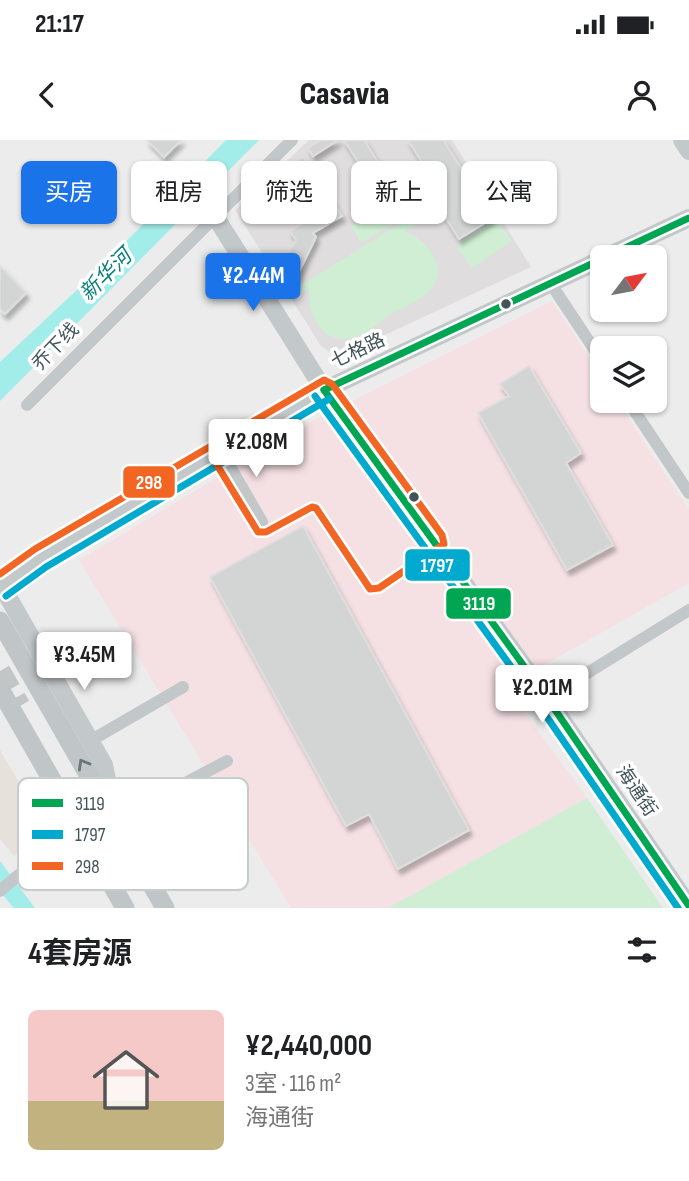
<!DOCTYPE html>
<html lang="zh">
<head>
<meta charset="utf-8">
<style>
  :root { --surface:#fff; --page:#f2f2f2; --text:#202124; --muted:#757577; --accent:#1a73e8 }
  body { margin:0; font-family:"Sofia Sans Condensed","Noto Sans SC",sans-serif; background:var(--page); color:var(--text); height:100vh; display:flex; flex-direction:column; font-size:26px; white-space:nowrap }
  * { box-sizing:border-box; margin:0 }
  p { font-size:23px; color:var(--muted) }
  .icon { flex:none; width:38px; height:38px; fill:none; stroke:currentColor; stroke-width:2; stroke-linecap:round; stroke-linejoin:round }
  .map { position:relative; height:768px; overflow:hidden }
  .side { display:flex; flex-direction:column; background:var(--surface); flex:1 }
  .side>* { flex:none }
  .hud { position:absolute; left:21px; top:21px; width:648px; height:63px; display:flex; gap:14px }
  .needle { width:46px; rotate:58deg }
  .fabs { position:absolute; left:590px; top:105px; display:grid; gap:14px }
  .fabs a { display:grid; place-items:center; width:77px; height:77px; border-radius:10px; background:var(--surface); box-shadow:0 2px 5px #0004; font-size:35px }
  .price { position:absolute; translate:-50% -60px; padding:0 16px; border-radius:7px; background:#fff; color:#222; font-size:23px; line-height:46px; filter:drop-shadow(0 2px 4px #0008) }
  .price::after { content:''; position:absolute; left:50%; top:42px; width:21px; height:16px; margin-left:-10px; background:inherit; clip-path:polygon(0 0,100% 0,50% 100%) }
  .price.on { background:var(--accent); color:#fff }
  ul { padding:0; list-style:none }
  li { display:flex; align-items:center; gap:21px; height:175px; padding:0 28px }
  li span { display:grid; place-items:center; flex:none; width:196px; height:140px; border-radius:10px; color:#555 }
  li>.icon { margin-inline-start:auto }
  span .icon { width:84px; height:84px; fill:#fffc; stroke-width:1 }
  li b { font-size:30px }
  h2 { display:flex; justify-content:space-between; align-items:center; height:84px; padding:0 28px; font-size:30px }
  .chip { padding:0 24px; border-radius:10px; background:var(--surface); box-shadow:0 2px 5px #0004; font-size:24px; line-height:63px }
  .chip.on { background:var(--accent); color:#fff }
  .status { display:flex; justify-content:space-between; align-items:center; height:49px; padding:0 35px; background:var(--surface); direction:ltr }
  .status svg { height:19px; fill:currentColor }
  header { display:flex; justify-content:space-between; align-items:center; height:91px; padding:0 28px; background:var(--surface); font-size:32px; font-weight:800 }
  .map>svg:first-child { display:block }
  .commercial { fill:#e7e1db }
  .education { fill:#dfddde }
  .medical { fill:#f5e1e4 }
  .green { fill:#cfeed3 }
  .water { fill:#a2ede9 }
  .building { fill:#d3d5d5; stroke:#dededf; stroke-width:2; filter:url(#shadow) }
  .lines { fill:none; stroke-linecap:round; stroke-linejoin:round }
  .highway-tunnel { stroke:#c2c6c7; stroke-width:21; stroke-dasharray:21 10; stroke-linecap:butt }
  .street { stroke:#c2c7c9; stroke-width:12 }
  .secondary { stroke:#c3c8ca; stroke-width:18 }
  .primary { stroke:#c0c6c8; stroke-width:19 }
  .bus-1-casing { stroke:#fff; stroke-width:12 }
  .bus-2-casing { stroke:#fff; stroke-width:12 }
  .bus-3-casing { stroke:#fff; stroke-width:12 }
  .bus-1 { stroke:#00a651; stroke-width:7 }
  .bus-2 { stroke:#00a9ce; stroke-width:7 }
  .bus-3 { stroke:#f26522; stroke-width:7 }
  .oneway { stroke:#68767a }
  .bus-dot { fill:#435459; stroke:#fff; stroke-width:2.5 }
  .labels { text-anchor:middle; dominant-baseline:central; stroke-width:7; stroke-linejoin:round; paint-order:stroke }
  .street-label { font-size:19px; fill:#435459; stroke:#fff }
  .water-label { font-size:21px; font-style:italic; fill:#0b817c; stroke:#fff }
  .key { fill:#fff; stroke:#c7cccd; stroke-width:2 }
  .key-label { font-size:19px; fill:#435459 }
  .line-badge { stroke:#fff; stroke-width:2.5 }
  .badge-label { font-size:19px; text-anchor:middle; font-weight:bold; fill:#fff }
</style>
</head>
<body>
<div class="status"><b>21:17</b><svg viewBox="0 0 49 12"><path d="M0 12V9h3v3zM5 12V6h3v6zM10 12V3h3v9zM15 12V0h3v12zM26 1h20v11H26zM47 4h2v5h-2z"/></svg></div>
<header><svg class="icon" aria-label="back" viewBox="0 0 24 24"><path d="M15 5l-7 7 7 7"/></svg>Casavia<svg class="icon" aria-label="person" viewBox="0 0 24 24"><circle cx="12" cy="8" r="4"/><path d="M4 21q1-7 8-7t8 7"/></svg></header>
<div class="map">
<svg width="689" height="768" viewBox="0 0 689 768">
  <defs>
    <filter id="shadow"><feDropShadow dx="3" dy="5.5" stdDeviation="2" flood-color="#0004"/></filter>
  </defs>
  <rect width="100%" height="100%" fill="#edecec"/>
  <!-- commercial -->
  <path class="commercial" d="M0,610L47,690L14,716L0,699Z"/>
  <!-- education -->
  <path class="education" d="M309,0H452L531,127L344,214L331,213L321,206L235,70Z"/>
  <!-- medical -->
  <path class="medical" d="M552,161L602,237V261H617L689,370V443L506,547L587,658L388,768H291L79,420L314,280Z"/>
  <!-- green -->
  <g class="green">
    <path d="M417,46L427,63L361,103L351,86Z"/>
    <path d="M426,67L431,75L405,91C426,101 451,125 430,150C422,160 404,167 393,173C381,181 365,196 351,198C321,205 308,173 309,149L297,155L294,150Z"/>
    <path d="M496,78L512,101L472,128L456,106Z"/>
    <path d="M587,658L663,768H388Z"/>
  </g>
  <!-- water -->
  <g class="water">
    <path d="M226,0H259L0,261V222L95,133Z"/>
    <path d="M0,721L35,768H14L0,752Z"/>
  </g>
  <!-- building -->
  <g class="building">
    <path d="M147,0H181L164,17Z"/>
    <path d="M321,0H338L313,16L308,8Z"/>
    <path d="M344,0H364L392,45L374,57L369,48L373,45Z"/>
    <path d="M408,0H443L493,78L459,99L423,42L431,37Z"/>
    <path d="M303,17L342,76L313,93L316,97L295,140L283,122L296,100L290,91L318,74L288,26Z"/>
    <path d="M0,126L26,153L5,174L0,169Z"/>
    <path d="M529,226L581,313L566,323L613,405L567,430L478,273L509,256L500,244Z"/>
    <path d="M303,386L469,690L398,729L369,674L346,686L210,437Z"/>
  </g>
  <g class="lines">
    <!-- highway-tunnel -->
    <path class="highway-tunnel" d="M0,531L20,566"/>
    <!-- street -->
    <g class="street">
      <path d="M551,144L602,221"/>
      <path d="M628,261L689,353"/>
      <path d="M27,265L292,0"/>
      <path d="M221,311L262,382"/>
      <path d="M547,558L689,470"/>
      <path d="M90,601L183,547"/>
      <path d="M115,680L227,621"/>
      <path d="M0,751L34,722L81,692"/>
    </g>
    <!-- secondary -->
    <g class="secondary">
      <path d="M682,0L689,11"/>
      <path d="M215,76L324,250L547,558L689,766"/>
      <path d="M606,117L689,78"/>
      <path d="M0,443L104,625L114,673"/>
      <path d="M0,447L40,418L324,250L602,119"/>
    </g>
    <!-- primary -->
    <g class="primary">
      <path d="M0,481L165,768"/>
      <path d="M0,549L125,768"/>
    </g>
    <defs>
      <g id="bus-1">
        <path d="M606,117L689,78"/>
        <path d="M324,250L547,558L689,766"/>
        <path d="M324,250L602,119"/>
      </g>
      <g id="bus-2">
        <path d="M315,256L538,564L678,768"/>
        <path d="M6,456L46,427L329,259"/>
      </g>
      <path id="bus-3" d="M0,434L35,409L324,240L332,244L442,395L444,404L379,448L370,449L316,368L312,367L266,392H258L217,325"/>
    </defs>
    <!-- bus-1 casing -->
    <use href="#bus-1" class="bus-1-casing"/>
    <!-- bus-2 casing -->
    <use href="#bus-2" class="bus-2-casing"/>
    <!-- bus-3 casing -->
    <use href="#bus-3" class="bus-3-casing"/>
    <!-- bus-1 -->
    <use href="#bus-1" class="bus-1"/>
    <!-- bus-2 -->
    <use href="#bus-2" class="bus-2"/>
    <!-- bus-3 -->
    <use href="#bus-3" class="bus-3"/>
  </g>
  <!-- one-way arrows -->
  <defs><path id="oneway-chevron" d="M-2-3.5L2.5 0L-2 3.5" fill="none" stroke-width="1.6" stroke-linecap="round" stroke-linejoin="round" transform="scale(1.75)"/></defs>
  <use class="oneway" href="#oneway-chevron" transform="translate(83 624) rotate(-120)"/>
  <!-- markers -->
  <g class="bus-dot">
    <circle cx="506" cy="164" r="6"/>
    <circle cx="414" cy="357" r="6"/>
  </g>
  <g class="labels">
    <!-- street labels -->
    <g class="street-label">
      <text transform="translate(56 207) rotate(-46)">乔下线</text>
      <text transform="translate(358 211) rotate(-25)">七格路</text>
      <text transform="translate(636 651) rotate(56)">海通街</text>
    </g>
    <!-- water labels -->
    <g class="water-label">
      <text transform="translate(106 135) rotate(-45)">新华河</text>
    </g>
  </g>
  <!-- legend -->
  <rect x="18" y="638" width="230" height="112" rx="10" class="key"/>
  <rect x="32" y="659" width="31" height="8" fill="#00a651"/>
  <rect x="32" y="690" width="31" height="9" fill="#00a9ce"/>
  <rect x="32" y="722" width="31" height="8" fill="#f26522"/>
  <g class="key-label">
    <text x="75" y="670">3119</text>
    <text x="75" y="701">1797</text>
    <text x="75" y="733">298</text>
  </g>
  <g class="line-badge">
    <rect x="122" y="325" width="54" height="34" rx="7" fill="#f26522"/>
    <rect x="404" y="408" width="67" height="34" rx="7" fill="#00a9ce"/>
    <rect x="445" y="447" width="67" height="33" rx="7" fill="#00a651"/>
  </g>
  <g class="badge-label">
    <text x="149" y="349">298</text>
    <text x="437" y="432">1797</text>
    <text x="479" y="470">3119</text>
  </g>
</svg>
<div class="fabs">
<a><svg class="needle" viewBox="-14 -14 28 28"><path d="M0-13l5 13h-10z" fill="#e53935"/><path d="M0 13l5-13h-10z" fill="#757577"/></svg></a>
<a><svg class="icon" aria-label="layers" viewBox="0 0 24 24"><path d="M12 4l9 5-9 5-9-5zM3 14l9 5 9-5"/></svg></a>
</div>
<b class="price on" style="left:253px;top:173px">¥2.44M</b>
<b class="price" style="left:256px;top:339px">¥2.08M</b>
<b class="price" style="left:84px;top:552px">¥3.45M</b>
<b class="price" style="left:542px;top:585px">¥2.01M</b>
<div class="hud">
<a class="chip on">买房</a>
<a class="chip">租房</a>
<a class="chip">筛选</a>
<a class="chip">新上</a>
<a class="chip">公寓</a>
</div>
</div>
<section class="side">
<h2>4套房源<svg class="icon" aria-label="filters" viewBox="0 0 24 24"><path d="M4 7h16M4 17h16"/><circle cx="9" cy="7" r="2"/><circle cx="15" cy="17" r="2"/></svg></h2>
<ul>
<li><span style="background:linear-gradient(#f6c9c9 65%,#c2b280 0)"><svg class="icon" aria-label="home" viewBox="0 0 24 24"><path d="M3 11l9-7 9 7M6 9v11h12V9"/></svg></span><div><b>¥2,440,000</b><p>3室 · 116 m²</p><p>海通街</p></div></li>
</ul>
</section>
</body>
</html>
